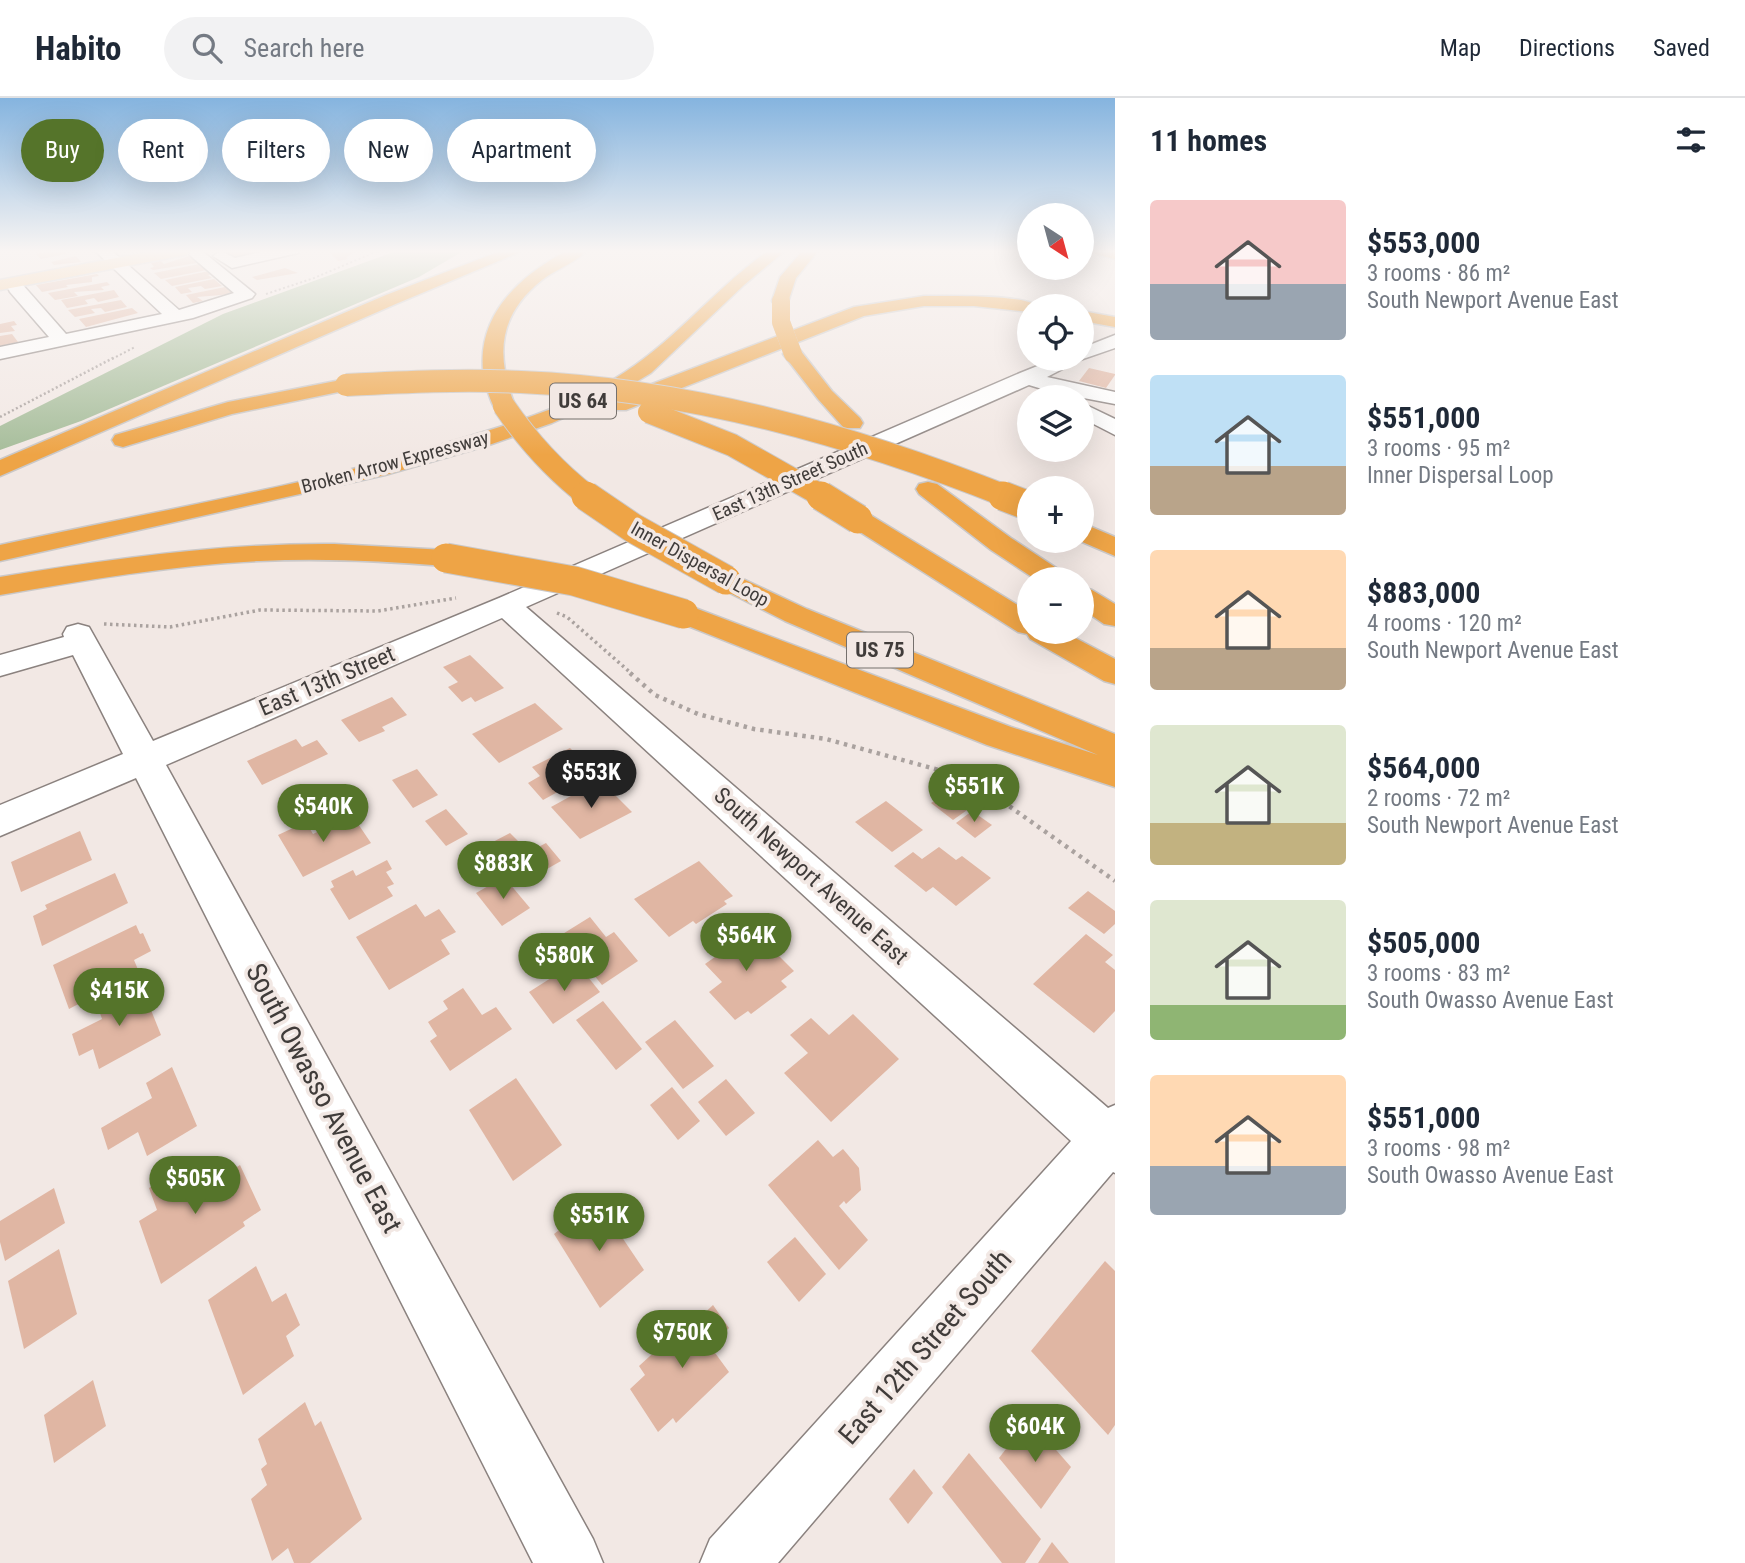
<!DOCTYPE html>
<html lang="en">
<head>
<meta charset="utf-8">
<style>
  :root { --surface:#fff; --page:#f2f2f3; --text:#1f2937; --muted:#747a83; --line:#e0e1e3; --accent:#55742a }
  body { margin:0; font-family:"Roboto Condensed",sans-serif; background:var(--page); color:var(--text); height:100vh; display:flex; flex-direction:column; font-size:26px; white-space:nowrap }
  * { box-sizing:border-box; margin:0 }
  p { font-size:23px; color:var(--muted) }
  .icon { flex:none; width:38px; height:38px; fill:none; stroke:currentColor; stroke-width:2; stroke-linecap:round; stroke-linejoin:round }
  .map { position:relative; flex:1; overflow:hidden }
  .drawer { display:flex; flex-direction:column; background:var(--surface); width:630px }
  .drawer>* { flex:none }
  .top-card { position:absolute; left:21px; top:21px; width:665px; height:63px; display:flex; gap:14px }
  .needle { width:46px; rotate:144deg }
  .fabs { position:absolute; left:1017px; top:105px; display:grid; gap:14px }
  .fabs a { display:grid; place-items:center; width:77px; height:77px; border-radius:50%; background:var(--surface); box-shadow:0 7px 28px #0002; font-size:35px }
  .price { position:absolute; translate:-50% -60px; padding:0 16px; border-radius:24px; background:var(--accent); color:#fff; font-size:23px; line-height:46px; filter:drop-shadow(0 2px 4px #0008) }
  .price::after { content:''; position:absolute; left:50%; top:42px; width:21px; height:16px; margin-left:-10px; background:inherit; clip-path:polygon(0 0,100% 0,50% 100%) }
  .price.active { background:#222; color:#fff }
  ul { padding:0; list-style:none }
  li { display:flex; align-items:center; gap:21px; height:175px; padding:0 35px }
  li span { display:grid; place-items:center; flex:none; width:196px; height:140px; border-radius:7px; color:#555 }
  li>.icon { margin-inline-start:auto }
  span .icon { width:84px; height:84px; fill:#fffc; stroke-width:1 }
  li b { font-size:30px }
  h2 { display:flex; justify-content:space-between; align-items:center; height:84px; padding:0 35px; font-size:30px }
  .pill { padding:0 24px; border-radius:32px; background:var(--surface); box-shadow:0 7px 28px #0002; font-size:24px; line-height:63px }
  .pill.active { background:var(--accent); color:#fff }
  header { display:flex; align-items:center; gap:42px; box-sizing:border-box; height:98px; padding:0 35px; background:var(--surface); border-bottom:2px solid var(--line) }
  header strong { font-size:33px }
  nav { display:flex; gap:38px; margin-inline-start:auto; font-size:24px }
  .search { width:490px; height:63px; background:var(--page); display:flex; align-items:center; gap:18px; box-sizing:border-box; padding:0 24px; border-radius:38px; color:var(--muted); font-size:26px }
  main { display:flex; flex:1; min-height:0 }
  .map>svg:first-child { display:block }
  .forest { fill:#a6bd9a }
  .building { fill:#e0b6a3 }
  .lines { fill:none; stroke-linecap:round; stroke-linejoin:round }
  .minor-casing { stroke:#8b827f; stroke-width:3 }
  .major-casing { stroke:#cac8c8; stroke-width:3 }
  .highway-casing { stroke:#cac8c8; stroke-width:3 }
  .path-far3 { stroke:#aaa29f; stroke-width:2; stroke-dasharray:2 2.5; stroke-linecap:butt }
  .path-far2 { stroke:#aaa29f; stroke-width:2.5; stroke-dasharray:2 2.5; stroke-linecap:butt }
  .path-far1 { stroke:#aaa29f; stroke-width:3.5; stroke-dasharray:2.5 3.5; stroke-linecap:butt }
  .path { stroke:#aaa29f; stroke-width:4.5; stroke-dasharray:3.5 5; stroke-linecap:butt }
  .minor { fill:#fff; fill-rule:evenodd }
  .major { fill:#f5c890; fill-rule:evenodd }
  .highway { fill:#eea446; fill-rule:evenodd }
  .highway-bridge-far2-casing { stroke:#cac8c8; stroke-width:18; stroke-linecap:butt }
  .highway-bridge-far1-casing { stroke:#cac8c8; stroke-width:24; stroke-linecap:butt }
  .highway-bridge-casing { stroke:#cac8c8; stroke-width:31; stroke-linecap:butt }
  .highway-bridge-far2 { stroke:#eea446; stroke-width:18 }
  .highway-bridge-far1 { stroke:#eea446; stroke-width:22 }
  .highway-bridge { stroke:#eea446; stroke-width:29 }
  .labels { text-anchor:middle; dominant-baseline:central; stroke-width:7; stroke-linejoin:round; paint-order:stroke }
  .far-street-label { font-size:19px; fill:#403c3a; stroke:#f2e8e4 }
  .shield { fill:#f2e8e4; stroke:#75706d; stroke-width:2 }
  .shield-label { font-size:21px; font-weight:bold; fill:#403c3a }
  .street-label { font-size:23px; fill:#403c3a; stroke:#f2e8e4 }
  .near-street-label { font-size:28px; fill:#403c3a; stroke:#f2e8e4 }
</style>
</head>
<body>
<header>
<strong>Habito</strong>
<div class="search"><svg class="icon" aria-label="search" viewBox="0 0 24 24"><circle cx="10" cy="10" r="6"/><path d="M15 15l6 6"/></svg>Search here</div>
<nav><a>Map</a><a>Directions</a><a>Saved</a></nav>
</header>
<main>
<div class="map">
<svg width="1115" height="1465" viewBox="0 0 1115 1465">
  <rect width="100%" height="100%" fill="#f2e8e4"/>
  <!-- forest -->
  <path class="forest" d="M399,152H465L419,179L81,323L0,352V328L223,216Z"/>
  <!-- building -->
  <g class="building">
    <path d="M56,152H63L66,156L41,161L36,156Z"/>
    <path d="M235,152H271L234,161L225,154Z"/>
    <path d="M327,152H358L346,160L348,161L338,163Z"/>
    <path d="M76,158L81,164L54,167L51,164Z"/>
    <path d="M189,158L197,165L153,172L150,170L154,169L151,165L161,163L164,166Z"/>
    <path d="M199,166L207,172L161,181L154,175Z"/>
    <path d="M285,170L298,175L257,182L252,179Z"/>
    <path d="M209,173L213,176L208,177L212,180L172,188L165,182Z"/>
    <path d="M97,176L99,178L92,179V184L66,187L68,189L42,194L36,187Z"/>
    <path d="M214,181L222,188L205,191L201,188L188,190L192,194L181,196L175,189Z"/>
    <path d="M107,184L110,187L101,189L104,192L74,194L78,198L55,202L48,195Z"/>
    <path d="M225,189L233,196L197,199L203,203L193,205L186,197Z"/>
    <path d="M114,192L119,199L98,204L94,200L85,202L88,206L67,210L61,202Z"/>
    <path d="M121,202L127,209L105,214L101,210L91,211L95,215L75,219L68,212Z"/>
    <path d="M132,210L138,215L86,229L79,221Z"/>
    <path d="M14,223L17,227L11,228L15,233L0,235V226Z"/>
    <path d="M12,236L18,244L0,248V238Z"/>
    <path d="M1089,270L1115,276V277L1106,290L1079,283Z"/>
    <path d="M470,557L504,590L475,604L471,599L462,604L448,589L458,584L443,569Z"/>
    <path d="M392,599L407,617L382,629L385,633L359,644L341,622Z"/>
    <path d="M535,605L563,631L499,665L472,636Z"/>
    <path d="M296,641L302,649L317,642L328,656L262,687L247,663Z"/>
    <path d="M570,650L594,674L543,702L528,685L540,678L532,669Z"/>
    <path d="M417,671L438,697L413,710L392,682Z"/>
    <path d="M600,682L632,714L580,741L551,709Z"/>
    <path d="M948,694L970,710L953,722L931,705Z"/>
    <path d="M886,703L923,732L892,754L855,724Z"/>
    <path d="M446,711L468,736L446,748L425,723Z"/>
    <path d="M972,713L992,727L975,740L956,725Z"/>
    <path d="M352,717L371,745L303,779L278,737L306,724L313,736Z"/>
    <path d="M80,733L92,762L21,794L11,764Z"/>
    <path d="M510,735L529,754L546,745L561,763L519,787L494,756L496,755L489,746Z"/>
    <path d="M939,749L956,762L962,758L991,780L956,808L933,789L926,794L894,768L913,754L922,761Z"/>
    <path d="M387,762L392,771L386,774L394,786L387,789L393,798L349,822L330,791L334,789L331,783L353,772L356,778Z"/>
    <path d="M699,763L733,798L724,803L727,806L696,826L693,823L669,839L634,801Z"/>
    <path d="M115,775L128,805L42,848L33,818L47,811L45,807Z"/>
    <path d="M504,779L530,810L502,828L476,795Z"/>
    <path d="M1088,793L1115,813V826L1104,836L1068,810Z"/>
    <path d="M416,806L425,819L439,811L456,834L441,842L450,856L389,892L356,839Z"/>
    <path d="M590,819L606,839L614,834L638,863L602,887L561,837Z"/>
    <path d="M136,827L140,836L143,835L151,853L134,862L139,874L69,911L53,867Z"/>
    <path d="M734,829L744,839L753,832L794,873L781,883L787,889L751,916L748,913L735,922L709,894L722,884L705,866L722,854L712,844Z"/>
    <path d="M1086,836L1113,857L1105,864L1115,872V913L1094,935L1033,886Z"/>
    <path d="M576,864L600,894L553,926L529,894Z"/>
    <path d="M141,887L161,937L99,971L93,951L79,958L72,936L102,921L98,909Z"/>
    <path d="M463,890L482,917L496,909L512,931L450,973L430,943L437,938L428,924L448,911L443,903Z"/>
    <path d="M603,903L642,951L616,972L576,922Z"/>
    <path d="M853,916L899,961L831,1024L784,975L808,955L790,937L811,920L829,937Z"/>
    <path d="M675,922L714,968L683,991L645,944Z"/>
    <path d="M172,969L197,1028L147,1058L138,1034L108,1052L101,1030L152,1000L146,985Z"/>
    <path d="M516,980L562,1047L513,1083L469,1012Z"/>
    <path d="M726,981L755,1015L726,1038L698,1004Z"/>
    <path d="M672,989L700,1023L678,1042L650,1007Z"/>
    <path d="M818,1042L833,1059L843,1051L859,1070L861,1092L846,1106L844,1103L839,1108L868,1142L839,1172L768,1087Z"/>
    <path d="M192,1062L201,1084L220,1071L223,1078L240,1067L261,1112L243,1124L245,1128L161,1186L139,1123L157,1112L149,1090Z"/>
    <path d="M54,1090L65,1125L5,1163L0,1144V1123Z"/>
    <path d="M597,1102L644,1172L600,1210L554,1136Z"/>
    <path d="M795,1139L826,1176L799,1204L767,1164Z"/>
    <path d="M59,1151L77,1216L24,1251L8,1183Z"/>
    <path d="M1105,1163L1115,1173V1327L1108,1337L1031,1253Z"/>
    <path d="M256,1168L272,1204L286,1195L300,1227L286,1238L294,1258L243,1297L208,1202Z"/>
    <path d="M713,1207L729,1230L710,1248L729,1274L676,1325L673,1320L658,1334L630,1291L645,1277L639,1268L694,1218L696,1223Z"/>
    <path d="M93,1282L106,1328L54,1365L44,1317Z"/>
    <path d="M305,1304L315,1328L321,1323L362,1421L310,1465H294L288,1450L272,1463L251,1401L267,1387L261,1371L267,1366L258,1341Z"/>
    <path d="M1029,1321L1071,1369L1041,1411L999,1360Z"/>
    <path d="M969,1355L1041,1441L1025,1465H1002L942,1389Z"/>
    <path d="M914,1371L933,1395L908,1426L889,1401Z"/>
    <path d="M1052,1444L1069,1465H1038Z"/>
  </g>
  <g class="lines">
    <defs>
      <g id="minor">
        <path d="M94,152H111L179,212L234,195L192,159L189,156L193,152L202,153L255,196L252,200L193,220L0,261V249L49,239L10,194L8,190L10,186H22L66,236L162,216Z"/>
        <path d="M269,152H300L298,155L232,170L213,158L221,153L235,160Z"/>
        <path d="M1115,237V250L1080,262L1047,279L1115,294V306L1052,294L1029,287L526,509L1108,1010L1115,1007V1075L1113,1074L778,1465H700L710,1441L1071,1043L502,520L166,667L593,1441L603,1465H533L136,680L0,738V707L123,656L73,557L0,578V557L64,539L63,536L67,529L78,526L89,529L153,643L499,500L1020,275L1055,261H1082V250Z"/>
        <path d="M1082,305L1115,321V337L1082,320Z"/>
      </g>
      <path id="major" d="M158,152H192L185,157L0,192V182Z"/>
      <g id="highway">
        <path d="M503,152H525L398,205L0,378V362L386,197Z"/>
        <path d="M568,152H587C576,165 556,171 542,182C497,218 496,258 515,308L512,313H496C489,301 485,285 483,272C478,215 521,177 568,152Z"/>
        <path d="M769,152H786L744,187L651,275L611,299L552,325L486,348L385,377L0,463V447C150,414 303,389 450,344C505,328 564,310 614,281C672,247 714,191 769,152Z"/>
        <path d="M803,152H819L796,180L787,207H775L772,203L780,179Z"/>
        <path d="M1089,152H1115V161L1091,155Z"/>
        <path d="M924,198C946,198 1023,196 1037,208H1029V214L974,208H924L864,218L626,312H610L607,307L610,302L854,209Z"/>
        <path d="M1082,213L1115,219V229L1082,223Z"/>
        <path d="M793,250L800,252L832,293L860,320L863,325L860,330H844L818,301L783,256Z"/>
        <path d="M346,281L353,283L356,287L353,291L232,316L123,349L115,347L112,342L115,337L228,304Z"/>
        <path d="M928,384L937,386L1011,440L1064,475L1068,481H1035L991,452L919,396L916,391L919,386Z"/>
        <path d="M858,413L867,415L1029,514V534H1064L1115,561V586L1104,583L1030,541L1027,536L1018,534L849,427L845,421L849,415Z"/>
        <path d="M1082,425L1115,439V458L1080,443Z"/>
        <path d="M334,446L446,452L456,454L460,460L456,466L446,468C384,463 322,460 259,463C172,467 86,482 0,497V479C111,461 222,445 334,446Z"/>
        <path d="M726,473L807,511L1115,636V689L987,647L673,522L669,516L673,510L684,507L695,510L1011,629L1098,657L785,523L716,488L712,482L716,476Z"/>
        <path d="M1082,489L1092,492L1115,506V528L1104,526L1082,511Z"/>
      </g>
    </defs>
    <!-- minor casing -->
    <use href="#minor" class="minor-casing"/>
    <!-- major casing -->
    <use href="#major" class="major-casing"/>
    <!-- highway casing -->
    <use href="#highway" class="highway-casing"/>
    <!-- path-far3 -->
    <g class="path-far3">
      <path d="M266,196L314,180L380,152"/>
      <path d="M112,261L135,249"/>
    </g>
    <!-- path-far2 -->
    <path class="path-far2" d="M0,319L115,259"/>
    <!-- path-far1 -->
    <g class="path-far1">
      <path d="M557,515L567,519L632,576"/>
      <path d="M104,526L170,529L260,512L378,513L456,500"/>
    </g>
    <!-- path -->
    <path class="path" d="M630,575L655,597L698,616L754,631L826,641L950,675L992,696L1115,783"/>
    <!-- minor -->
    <use href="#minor" class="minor"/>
    <!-- major -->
    <use href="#major" class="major"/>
    <!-- highway -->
    <use href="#highway" class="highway"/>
    <defs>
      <path id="highway-bridge-far2" d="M781,203V224L793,256"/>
      <g id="highway-bridge-far1">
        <path d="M346,287C404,284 462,281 521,284C689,291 852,337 1008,399"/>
        <path d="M504,308C528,343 555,373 589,399"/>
        <path d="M649,314L732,347L824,399"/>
      </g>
      <g id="highway-bridge">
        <path d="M586,398L633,430L726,482"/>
        <path d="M821,398L858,421"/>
        <path d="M1003,398L1029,408"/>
        <path d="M446,460L574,483L684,516"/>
      </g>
    </defs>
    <!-- highway-bridge-far2 casing -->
    <use href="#highway-bridge-far2" class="highway-bridge-far2-casing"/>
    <!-- highway-bridge-far1 casing -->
    <use href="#highway-bridge-far1" class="highway-bridge-far1-casing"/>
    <!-- highway-bridge casing -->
    <use href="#highway-bridge" class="highway-bridge-casing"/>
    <!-- highway-bridge-far2 -->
    <use href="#highway-bridge-far2" class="highway-bridge-far2"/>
    <!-- highway-bridge-far1 -->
    <use href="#highway-bridge-far1" class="highway-bridge-far1"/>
    <!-- highway-bridge -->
    <use href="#highway-bridge" class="highway-bridge"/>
  </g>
  <!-- sky -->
  <linearGradient id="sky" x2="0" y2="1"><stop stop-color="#85b4df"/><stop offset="0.43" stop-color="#f9f5f3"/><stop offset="1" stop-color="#f9f5f3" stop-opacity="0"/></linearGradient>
  <rect width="1115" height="357" fill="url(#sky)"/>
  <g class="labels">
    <!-- far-street labels -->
    <g class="far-street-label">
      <text transform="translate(395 364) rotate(-15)">Broken Arrow Expressway</text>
      <text transform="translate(790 383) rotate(-24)">East 13th Street South</text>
      <text transform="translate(700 466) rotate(29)">Inner Dispersal Loop</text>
    </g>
    <!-- shield labels -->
    <g class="shield">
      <rect x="550" y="285.5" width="66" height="35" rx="5"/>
      <rect x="847" y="534.5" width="66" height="35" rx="5"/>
    </g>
    <g class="shield-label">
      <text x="583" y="303">US 64</text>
      <text x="880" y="552">US 75</text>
    </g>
    <!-- street labels -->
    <g class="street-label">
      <text transform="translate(327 583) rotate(-23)">East 13th Street</text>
      <text transform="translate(811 778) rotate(42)">South Newport Avenue East</text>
    </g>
    <!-- near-street labels -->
    <g class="near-street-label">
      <text transform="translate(324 1000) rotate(62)">South Owasso Avenue East</text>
      <text transform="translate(925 1249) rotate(-49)">East 12th Street South</text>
    </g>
  </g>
</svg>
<div class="fabs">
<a><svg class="needle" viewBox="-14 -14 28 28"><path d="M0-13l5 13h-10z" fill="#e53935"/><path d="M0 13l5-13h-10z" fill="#747a83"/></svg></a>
<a><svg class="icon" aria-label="locate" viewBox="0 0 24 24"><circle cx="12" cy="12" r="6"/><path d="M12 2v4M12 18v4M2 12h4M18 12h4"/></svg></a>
<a><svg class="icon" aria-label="layers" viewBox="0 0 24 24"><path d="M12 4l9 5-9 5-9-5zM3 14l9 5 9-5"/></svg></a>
<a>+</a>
<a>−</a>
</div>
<b class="price active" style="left:591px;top:712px">$553K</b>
<b class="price" style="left:974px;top:726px">$551K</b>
<b class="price" style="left:323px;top:746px">$540K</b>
<b class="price" style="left:503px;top:803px">$883K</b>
<b class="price" style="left:746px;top:875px">$564K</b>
<b class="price" style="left:564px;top:895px">$580K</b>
<b class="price" style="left:119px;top:930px">$415K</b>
<b class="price" style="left:195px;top:1118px">$505K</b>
<b class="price" style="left:599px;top:1155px">$551K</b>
<b class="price" style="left:682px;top:1272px">$750K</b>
<b class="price" style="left:1035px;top:1366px">$604K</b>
<div class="top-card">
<a class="pill active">Buy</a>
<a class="pill">Rent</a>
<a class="pill">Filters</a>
<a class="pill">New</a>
<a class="pill">Apartment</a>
</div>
</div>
<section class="drawer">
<h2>11 homes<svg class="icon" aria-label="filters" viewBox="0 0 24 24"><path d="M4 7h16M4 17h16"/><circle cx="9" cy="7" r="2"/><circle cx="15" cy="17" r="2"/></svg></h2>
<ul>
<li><span style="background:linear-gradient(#f6c9c9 60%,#9aa5b1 0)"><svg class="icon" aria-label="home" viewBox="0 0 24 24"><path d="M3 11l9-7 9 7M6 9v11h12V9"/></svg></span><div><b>$553,000</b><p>3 rooms · 86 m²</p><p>South Newport Avenue East</p></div></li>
<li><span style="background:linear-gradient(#bfe0f5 65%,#b9a48a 0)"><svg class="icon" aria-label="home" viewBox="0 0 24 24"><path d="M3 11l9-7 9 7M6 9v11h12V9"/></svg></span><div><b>$551,000</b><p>3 rooms · 95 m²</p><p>Inner Dispersal Loop</p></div></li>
<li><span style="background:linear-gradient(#ffd9b3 70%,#b9a48a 0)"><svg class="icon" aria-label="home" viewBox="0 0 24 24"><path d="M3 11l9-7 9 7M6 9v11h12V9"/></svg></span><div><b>$883,000</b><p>4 rooms · 120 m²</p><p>South Newport Avenue East</p></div></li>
<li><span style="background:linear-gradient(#dfe7d0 70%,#c2b280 0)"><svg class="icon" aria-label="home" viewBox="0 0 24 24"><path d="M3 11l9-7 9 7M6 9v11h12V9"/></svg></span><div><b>$564,000</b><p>2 rooms · 72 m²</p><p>South Newport Avenue East</p></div></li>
<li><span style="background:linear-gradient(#dfe7d0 75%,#8fb573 0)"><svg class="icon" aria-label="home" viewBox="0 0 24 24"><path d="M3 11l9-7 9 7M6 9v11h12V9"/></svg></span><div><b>$505,000</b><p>3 rooms · 83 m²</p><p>South Owasso Avenue East</p></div></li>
<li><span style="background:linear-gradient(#ffd9b3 65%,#9aa5b1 0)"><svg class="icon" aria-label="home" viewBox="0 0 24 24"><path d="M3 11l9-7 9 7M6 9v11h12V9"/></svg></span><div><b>$551,000</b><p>3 rooms · 98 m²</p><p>South Owasso Avenue East</p></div></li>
</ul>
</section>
</main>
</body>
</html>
